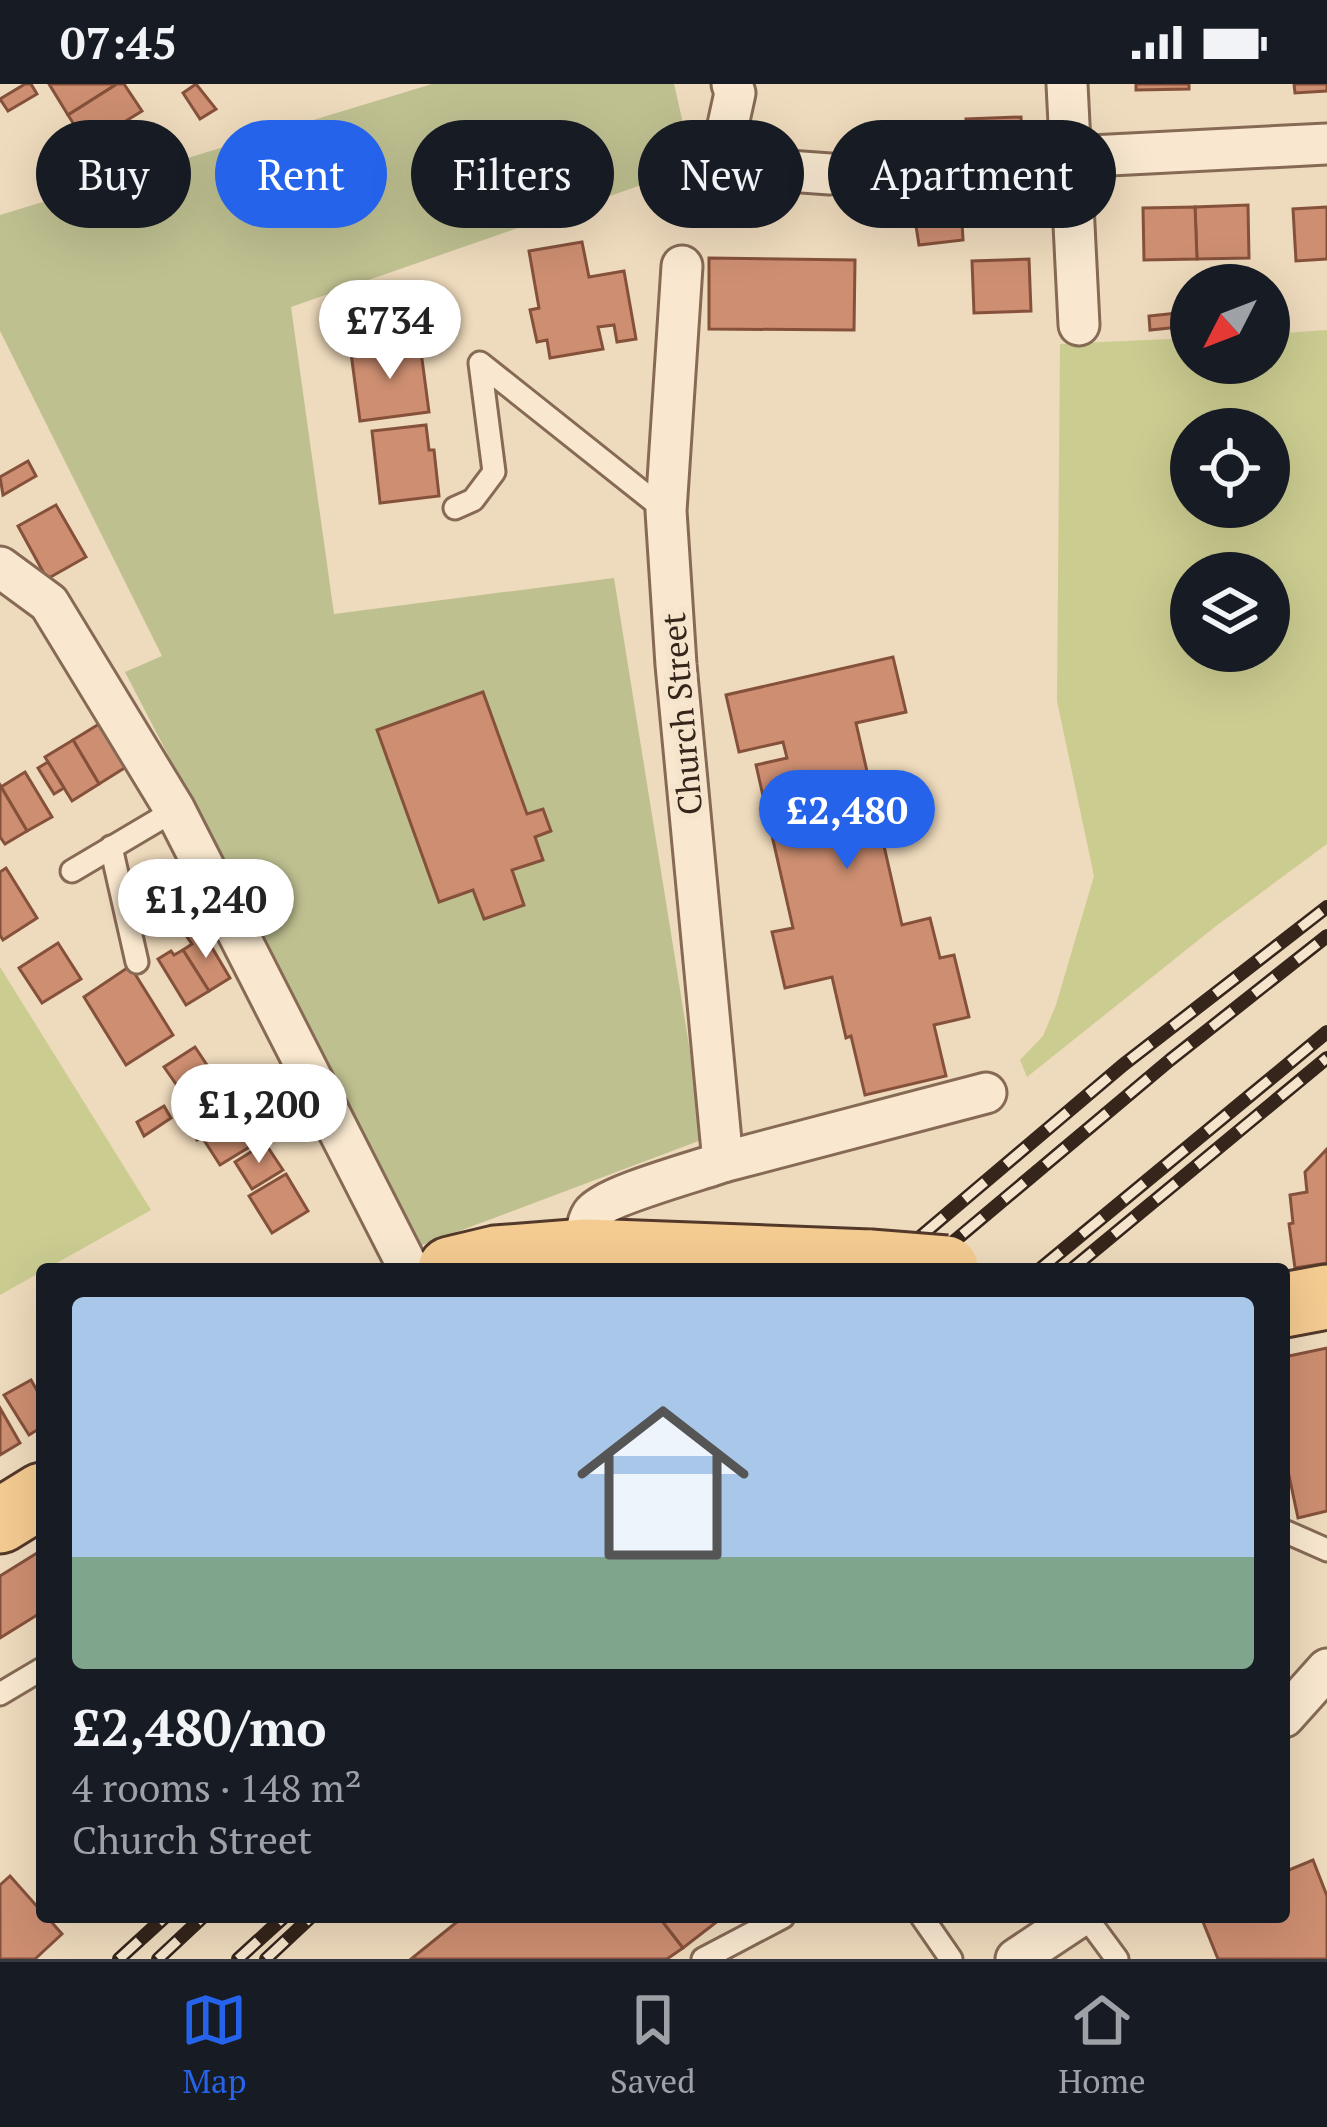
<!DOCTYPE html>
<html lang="en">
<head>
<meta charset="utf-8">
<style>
  :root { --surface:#171b24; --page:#242831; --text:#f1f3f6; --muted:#9ea1a6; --line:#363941; --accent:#2563eb }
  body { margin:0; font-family:"PT Serif",serif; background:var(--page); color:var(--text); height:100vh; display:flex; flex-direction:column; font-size:45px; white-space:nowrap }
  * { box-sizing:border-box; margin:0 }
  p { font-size:39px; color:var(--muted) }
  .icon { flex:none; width:66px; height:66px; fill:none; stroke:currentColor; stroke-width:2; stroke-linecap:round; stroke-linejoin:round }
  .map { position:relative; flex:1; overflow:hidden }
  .side { position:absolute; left:36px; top:1179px; width:1254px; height:660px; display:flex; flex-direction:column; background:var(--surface); border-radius:12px; box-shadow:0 12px 48px #0002 }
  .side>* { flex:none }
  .guide { position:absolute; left:36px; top:36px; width:1257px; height:108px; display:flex; gap:24px }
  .needle { width:78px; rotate:228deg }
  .buttons { position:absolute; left:1170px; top:180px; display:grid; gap:24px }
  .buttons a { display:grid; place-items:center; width:120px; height:120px; border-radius:50%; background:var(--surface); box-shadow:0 12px 48px #0002; font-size:60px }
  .price { position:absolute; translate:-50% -102px; padding:0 27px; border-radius:42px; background:#fff; color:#222; font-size:39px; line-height:78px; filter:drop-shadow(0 3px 6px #0008) }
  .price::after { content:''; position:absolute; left:50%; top:72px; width:36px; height:27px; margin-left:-18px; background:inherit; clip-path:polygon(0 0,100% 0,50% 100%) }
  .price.selected { background:var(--accent); color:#fff }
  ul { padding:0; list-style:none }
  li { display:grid; align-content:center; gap:24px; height:636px; padding:0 36px }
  li span { display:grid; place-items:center; height:372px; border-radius:12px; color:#555 }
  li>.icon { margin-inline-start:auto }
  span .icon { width:216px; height:216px; fill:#fffc; stroke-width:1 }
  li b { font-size:51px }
  .chip { padding:0 42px; border-radius:54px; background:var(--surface); box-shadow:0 12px 48px #0002; font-size:42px; line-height:108px }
  .chip.selected { background:var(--accent); color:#fff }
  .status { display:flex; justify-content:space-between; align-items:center; height:84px; padding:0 60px; background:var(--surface); direction:ltr }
  .status svg { height:33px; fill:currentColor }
  .menu { display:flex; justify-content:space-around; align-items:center; height:168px; border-top:3px solid var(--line); background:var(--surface); font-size:33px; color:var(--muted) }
  .menu a { display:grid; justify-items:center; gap:6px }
  .menu .selected { color:var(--accent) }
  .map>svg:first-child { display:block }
  .green { fill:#cbcc90; fill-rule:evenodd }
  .cemetery { fill:#bfc090 }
  .building { fill:#cd8e71; stroke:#85513b; stroke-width:3 }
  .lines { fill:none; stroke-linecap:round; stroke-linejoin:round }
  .service-casing { stroke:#866a55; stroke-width:27 }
  .minor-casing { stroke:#866a55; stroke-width:45 }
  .primary-casing { stroke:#53392a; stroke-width:69 }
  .service { stroke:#f9e8cf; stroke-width:21 }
  .minor { stroke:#f9e8cf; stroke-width:39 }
  .primary { stroke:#f4cb91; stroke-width:63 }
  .rail-casing { stroke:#35251b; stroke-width:14 }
  .rail { stroke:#f6e5cc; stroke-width:9; stroke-dasharray:27; stroke-linecap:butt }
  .primary-bridge-casing { stroke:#53392a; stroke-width:69; stroke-linecap:butt }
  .primary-bridge { stroke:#f4cb91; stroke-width:63 }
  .labels { text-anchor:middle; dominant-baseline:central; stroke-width:12; stroke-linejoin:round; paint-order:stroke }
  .street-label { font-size:33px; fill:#35251b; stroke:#f6e5cc }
</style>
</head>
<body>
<div class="status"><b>07:45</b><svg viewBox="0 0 49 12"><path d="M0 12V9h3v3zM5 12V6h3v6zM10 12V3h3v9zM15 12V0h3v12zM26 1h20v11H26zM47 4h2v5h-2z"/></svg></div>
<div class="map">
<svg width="1327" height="1875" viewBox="0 0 1327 1875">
  <rect width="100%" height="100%" fill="#eedabc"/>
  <!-- green -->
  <g class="green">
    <path d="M1327,246V760L1216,842L1027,993L1020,976L1043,952L1056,921L1094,792L1057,617L1060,260L1191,254V279H1269V250ZM1191,345H1269V423H1191ZM1191,489H1269V567H1191Z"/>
    <path d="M0,883L151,1126L0,1211Z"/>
  </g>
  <!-- cemetery -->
  <path class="cemetery" d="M432,0H674L693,83L291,223L334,530L614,494L704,1055L422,1161L125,588L162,572L0,247V131Z"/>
  <!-- building -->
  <g class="building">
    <path d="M25,0H31L37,10L8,27L0,15Z"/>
    <path d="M49,0H117L68,31Z"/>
    <path d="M117,0H124L142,27L87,61L68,31Z"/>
    <path d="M196,0L216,25L200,35L183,9Z"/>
    <path d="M1136,0H1189V5L1136,6Z"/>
    <path d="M1294,0H1327V7L1295,9Z"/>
    <path d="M1021,33L1023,87L968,89L966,35Z"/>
    <path d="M1023,87L1025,137L970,139L969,109H950V89Z"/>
    <path d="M1248,121L1249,174L1197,175L1195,123Z"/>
    <path d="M1195,123L1197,175L1144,176L1143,124Z"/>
    <path d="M1327,123V175L1296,177L1293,125Z"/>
    <path d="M962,138L963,156L919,161L916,142Z"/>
    <path d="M582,158L589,193L624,187L636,255L617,258L614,241L598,243L603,265L550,274L547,256L537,258L530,226L539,224L529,167Z"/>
    <path d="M709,174L855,176L854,246L709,245Z"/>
    <path d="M1029,175L1031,227L974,229L972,177Z"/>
    <path d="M1178,229L1180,243L1150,246L1149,232Z"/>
    <path d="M420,260L429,328L360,337L351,269Z"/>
    <path d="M426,341L429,366H434L439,412L380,419L372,347Z"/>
    <path d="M28,377L36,392L3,411L0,393Z"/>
    <path d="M56,421L86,473L47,495L18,442Z"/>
    <path d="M893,573L906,628L856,639L902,841L930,834L940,874L954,871L969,933L934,941L946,992L865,1011L851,952L846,954L832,893L785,904L772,848L793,844L756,681L787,674L783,658L739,668L726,611Z"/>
    <path d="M483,608L527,730L543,725L551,747L535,753L543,776L512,786L524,821L484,835L473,806L439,818L377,646Z"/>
    <path d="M99,640L126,683L99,700L73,656Z"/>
    <path d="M73,656L99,700L72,717L45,673Z"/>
    <path d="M48,678L64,704L54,710L38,684Z"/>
    <path d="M25,688L52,733L27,747L1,703Z"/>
    <path d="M0,701L27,747L5,760L0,753Z"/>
    <path d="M6,784L37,834L3,856L0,851V788Z"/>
    <path d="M201,845L230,894L209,907L183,866L192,860L187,853Z"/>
    <path d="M58,859L81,895L42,919L19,884Z"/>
    <path d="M183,866L209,907L186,921L158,875L171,867L174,871Z"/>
    <path d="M130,882L173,951L126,981L84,913Z"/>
    <path d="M195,963L213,990L183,1010L164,983Z"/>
    <path d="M236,993L253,1022L197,1056L179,1028Z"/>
    <path d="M164,1022L171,1034L144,1052L137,1038Z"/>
    <path d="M249,1025L266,1053L220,1081L202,1053Z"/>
    <path d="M265,1059L283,1086L252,1105L235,1078Z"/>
    <path d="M1327,1065V1179L1295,1184L1289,1140L1293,1139L1290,1111L1307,1108L1305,1088Z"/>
    <path d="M286,1090L308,1127L272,1149L249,1112Z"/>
    <path d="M1327,1264V1427L1298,1434L1284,1368V1273Z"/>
    <path d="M31,1296L42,1315V1343L29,1351L4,1311Z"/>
    <path d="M0,1324L20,1359L0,1371Z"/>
    <path d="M42,1466V1528L0,1554V1492Z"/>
    <path d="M1313,1776L1327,1812V1875H1218L1201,1833H1284V1788Z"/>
    <path d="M10,1792L42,1828V1833H47L62,1850L35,1875H0V1801Z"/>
    <path d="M463,1833H659L683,1864L667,1875H411Z"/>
    <path d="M659,1833H723L683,1864Z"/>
  </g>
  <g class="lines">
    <defs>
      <g id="service">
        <path d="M455,424L473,416L494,388L480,279L666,427"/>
        <path d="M111,763L137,878"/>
        <path d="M72,787L175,726"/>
        <path d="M1284,1447L1327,1466"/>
        <path d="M0,1610L42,1585"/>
        <path d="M922,1833L951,1875"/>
        <path d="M1086,1833L1117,1875"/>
        <path d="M703,1875L783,1833"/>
      </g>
      <g id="minor">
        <path d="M732,0L735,9L719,82L830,90"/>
        <path d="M1067,0L1079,241"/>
        <path d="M1071,73L1327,60"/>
        <path d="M0,483L49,519L175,726L409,1185"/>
        <path d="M723,1078L986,1009"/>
        <path d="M586,1167C586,1155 585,1141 592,1130C604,1112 698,1087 723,1078L676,581L666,427L682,182"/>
        <path d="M1284,1633L1327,1585"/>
        <path d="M1016,1875L1079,1833"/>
      </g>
      <g id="primary">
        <path d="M450,1185L496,1174L586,1167L870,1178"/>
        <path d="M1284,1221L1327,1213"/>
        <path d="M0,1437L42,1411"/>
      </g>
    </defs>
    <!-- service casing -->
    <use href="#service" class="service-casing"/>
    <!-- minor casing -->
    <use href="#minor" class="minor-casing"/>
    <!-- primary casing -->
    <use href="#primary" class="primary-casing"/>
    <!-- service -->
    <use href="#service" class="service"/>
    <!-- minor -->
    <use href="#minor" class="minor"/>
    <!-- primary -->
    <use href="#primary" class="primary"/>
    <defs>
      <g id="rail">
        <path d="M882,1185L1123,981L1327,823"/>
        <path d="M921,1185L1170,976L1327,852"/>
        <path d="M1040,1185L1327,948"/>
        <path d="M1072,1185L1327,974"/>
        <path d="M119,1875L165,1833"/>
        <path d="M158,1875L203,1833"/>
        <path d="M238,1875L284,1833"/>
        <path d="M266,1875L311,1833"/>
      </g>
    </defs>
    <!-- rail casing -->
    <use href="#rail" class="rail-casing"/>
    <!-- rail -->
    <use href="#rail" class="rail"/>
    <defs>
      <path id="primary-bridge" d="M870,1178L946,1184"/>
    </defs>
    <!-- primary-bridge casing -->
    <use href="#primary-bridge" class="primary-bridge-casing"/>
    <!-- primary-bridge -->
    <use href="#primary-bridge" class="primary-bridge"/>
  </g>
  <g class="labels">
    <!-- street labels -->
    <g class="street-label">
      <text transform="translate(681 630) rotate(-95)">Church Street</text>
    </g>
  </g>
</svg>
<div class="buttons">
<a><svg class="needle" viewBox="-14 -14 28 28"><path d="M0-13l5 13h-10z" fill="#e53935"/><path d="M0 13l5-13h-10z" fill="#9ea1a6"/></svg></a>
<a><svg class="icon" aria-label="locate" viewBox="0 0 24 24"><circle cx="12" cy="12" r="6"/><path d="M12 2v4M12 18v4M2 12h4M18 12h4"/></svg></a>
<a><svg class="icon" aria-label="layers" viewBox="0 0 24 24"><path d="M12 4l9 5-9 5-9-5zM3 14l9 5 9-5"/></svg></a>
</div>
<b class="price" style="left:390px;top:298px">£734</b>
<b class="price selected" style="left:847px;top:788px">£2,480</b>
<b class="price" style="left:206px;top:877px">£1,240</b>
<b class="price" style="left:259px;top:1082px">£1,200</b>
<div class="guide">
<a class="chip">Buy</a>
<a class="chip selected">Rent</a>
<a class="chip">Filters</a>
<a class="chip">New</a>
<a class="chip">Apartment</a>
</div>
<section class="side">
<ul>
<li><span style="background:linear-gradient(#a9c7e8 70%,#7fa58c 0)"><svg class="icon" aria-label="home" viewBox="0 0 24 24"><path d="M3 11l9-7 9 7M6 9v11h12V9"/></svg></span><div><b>£2,480/mo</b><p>4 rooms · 148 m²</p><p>Church Street</p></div></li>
</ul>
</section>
</div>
<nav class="menu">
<a class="selected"><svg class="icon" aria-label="map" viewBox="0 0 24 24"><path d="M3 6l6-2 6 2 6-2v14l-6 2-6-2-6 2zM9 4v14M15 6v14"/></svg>Map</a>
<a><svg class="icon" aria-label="saved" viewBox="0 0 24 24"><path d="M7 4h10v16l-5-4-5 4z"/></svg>Saved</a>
<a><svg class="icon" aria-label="home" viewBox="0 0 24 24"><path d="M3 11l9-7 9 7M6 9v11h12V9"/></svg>Home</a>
</nav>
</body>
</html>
